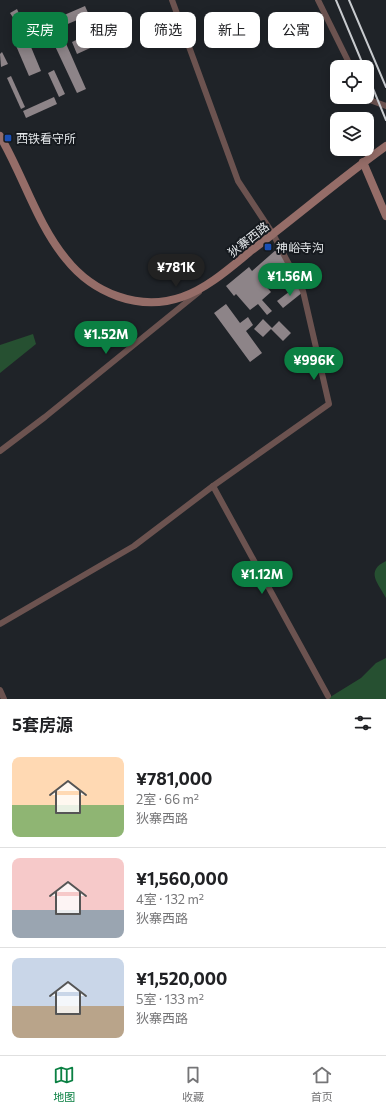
<!DOCTYPE html>
<html lang="zh">
<head>
<meta charset="utf-8">
<style>
  :root { --surface:#fff; --page:#f2f2f2; --text:#202124; --muted:#757577; --line:#e0e0e0; --accent:#0b8043 }
  body { margin:0; font-family:Commissioner,"Noto Sans SC",sans-serif; background:var(--page); color:var(--text); height:100vh; display:flex; flex-direction:column; font-size:15px; white-space:nowrap }
  * { box-sizing:border-box; margin:0 }
  p { font-size:13px; color:var(--muted) }
  .icon { flex:none; width:22px; height:22px; fill:none; stroke:currentColor; stroke-width:2; stroke-linecap:round; stroke-linejoin:round }
  .map { position:relative; height:699px; overflow:hidden }
  .drawer { display:flex; flex-direction:column; background:var(--surface); flex:1 }
  .drawer>* { flex:none }
  .top-card { position:absolute; left:12px; top:12px; width:362px; height:36px; display:flex; gap:8px }
  .tools { position:absolute; left:330px; top:60px; display:grid; gap:8px }
  .tools a { display:grid; place-items:center; width:44px; height:44px; border-radius:8px; background:var(--surface); box-shadow:0 2px 10px #0003; font-size:20px }
  .price { position:absolute; translate:-50% -34px; padding:0 9px; border-radius:14px; background:var(--accent); color:#fff; font-size:13px; line-height:26px; filter:drop-shadow(0 1px 2px #0008) }
  .price::after { content:''; position:absolute; left:50%; top:24px; width:12px; height:9px; margin-left:-6px; background:inherit; clip-path:polygon(0 0,100% 0,50% 100%) }
  .price.current { background:#222; color:#fff }
  ul { padding:0; list-style:none }
  li { display:flex; align-items:center; gap:12px; height:100px; padding:0 12px }
  li+li { border-top:1px solid var(--line) }
  li span { display:grid; place-items:center; flex:none; width:112px; height:80px; border-radius:8px; color:#555 }
  li>.icon { margin-inline-start:auto }
  span .icon { width:48px; height:48px; fill:#fffc; stroke-width:1 }
  li b { font-size:17px }
  h2 { display:flex; justify-content:space-between; align-items:center; height:48px; padding:0 12px; font-size:17px }
  .chip { padding:0 14px; border-radius:8px; background:var(--surface); box-shadow:0 2px 10px #0003; font-size:14px; line-height:36px }
  .chip.current { background:var(--accent); color:#fff }
  .menu { display:flex; justify-content:space-around; align-items:center; height:56px; border-top:1px solid var(--line); background:var(--surface); font-size:11px; color:var(--muted) }
  .menu a { display:grid; justify-items:center; gap:2px }
  .menu .current { color:var(--accent) }
  .map>svg:first-child { display:block }
  .green { fill:#265031 }
  .building { fill:#8d8488 }
  .lines { fill:none; stroke-linecap:round; stroke-linejoin:round }
  .street { stroke:#6c5350; stroke-width:6 }
  .secondary { stroke:#956d68; stroke-width:8 }
  .rail { stroke:#c8cbcf; stroke-width:2 }
  .transit-dot { fill:#1a4fb4; stroke:#161a1f; stroke-width:1.5 }
  .labels { text-anchor:middle; dominant-baseline:central; stroke-width:4; stroke-linejoin:round; paint-order:stroke }
  .poi-label { font-size:12px; fill:#e4e7ea; stroke:#161a1f; text-anchor:start }
  .street-label { font-size:12px; fill:#e4e7ea; stroke:#161a1f }
</style>
</head>
<body>
<div class="map">
<svg width="386" height="699" viewBox="0 0 386 699">
  <rect width="100%" height="100%" fill="#1f2328"/>
  <!-- green -->
  <g class="green">
    <path d="M33,334L36,344L0,373V345Z"/>
    <path d="M386,561V598C378,583 365,571 386,561Z"/>
    <path d="M386,658V699H327L361,678L376,663Z"/>
  </g>
  <!-- building -->
  <g class="building">
    <path d="M85,6L89,15L44,34L41,25Z"/>
    <path d="M17,9L20,16L14,19L10,13Z"/>
    <path d="M113,22L119,35L77,54L72,42Z"/>
    <path d="M26,35L41,71L29,76L14,41Z"/>
    <path d="M64,39L86,89L77,93L54,44Z"/>
    <path d="M2,52L8,64L1,67L0,54Z"/>
    <path d="M54,70L65,94L59,97L48,73Z"/>
    <path d="M11,76L25,107L21,109L7,78Z"/>
    <path d="M54,97L57,104L26,118L23,111Z"/>
    <path d="M277,249L294,268L289,272L283,265L263,283L271,292L262,300L272,311L267,315L258,304L250,310L236,294L234,296L226,286L249,267L252,271Z"/>
    <path d="M298,285L303,292L283,308L277,301Z"/>
    <path d="M226,304L240,323L248,317L253,325L246,331L262,353L250,362L214,313Z"/>
    <path d="M263,319L272,328L279,321L291,333L283,341L271,329L263,337L254,329Z"/>
  </g>
  <g class="lines">
    <!-- street -->
    <g class="street">
      <path d="M318,0L351,67"/>
      <path d="M366,97L367,99L386,106"/>
      <path d="M0,451L45,417L199,292"/>
      <path d="M213,486L328,696"/>
      <path d="M0,624L134,546L213,486L329,404L303,291L273,234L238,181L172,0"/>
      <path d="M0,690L4,699"/>
    </g>
    <!-- secondary -->
    <g class="secondary">
      <path d="M0,136C23,175 37,224 66,259C93,293 139,312 182,297C208,288 231,267 252,250C297,216 340,179 386,146"/>
      <path d="M363,162L386,216"/>
    </g>
    <!-- rail -->
    <g class="rail">
      <path d="M336,0L364,67"/>
      <path d="M349,0L386,87"/>
      <path d="M367,74L386,120"/>
    </g>
  </g>
  <!-- markers -->
  <g class="transit-dot">
    <rect x="4" y="134" width="8" height="8" rx="2"/>
    <rect x="264" y="243" width="8" height="8" rx="2"/>
  </g>
  <g class="labels">
    <!-- poi labels -->
    <g class="poi-label">
      <text x="16" y="138">西铁看守所</text>
      <text x="276" y="247">神峪寺沟</text>
    </g>
    <!-- street labels -->
    <g class="street-label">
      <text transform="translate(248 239) rotate(-38)">狄寨西路</text>
    </g>
  </g>
</svg>
<div class="tools">
<a><svg class="icon" aria-label="locate" viewBox="0 0 24 24"><circle cx="12" cy="12" r="6"/><path d="M12 2v4M12 18v4M2 12h4M18 12h4"/></svg></a>
<a><svg class="icon" aria-label="layers" viewBox="0 0 24 24"><path d="M12 4l9 5-9 5-9-5zM3 14l9 5 9-5"/></svg></a>
</div>
<b class="price current" style="left:176px;top:288px">¥781K</b>
<b class="price" style="left:290px;top:297px">¥1.56M</b>
<b class="price" style="left:106px;top:355px">¥1.52M</b>
<b class="price" style="left:314px;top:381px">¥996K</b>
<b class="price" style="left:262px;top:595px">¥1.12M</b>
<div class="top-card">
<a class="chip current">买房</a>
<a class="chip">租房</a>
<a class="chip">筛选</a>
<a class="chip">新上</a>
<a class="chip">公寓</a>
</div>
</div>
<section class="drawer">
<h2>5套房源<svg class="icon" aria-label="filters" viewBox="0 0 24 24"><path d="M4 7h16M4 17h16"/><circle cx="9" cy="7" r="2"/><circle cx="15" cy="17" r="2"/></svg></h2>
<ul>
<li><span style="background:linear-gradient(#ffd9b3 60%,#8fb573 0)"><svg class="icon" aria-label="home" viewBox="0 0 24 24"><path d="M3 11l9-7 9 7M6 9v11h12V9"/></svg></span><div><b>¥781,000</b><p>2室 · 66 m²</p><p>狄寨西路</p></div></li>
<li><span style="background:linear-gradient(#f6c9c9 65%,#9aa5b1 0)"><svg class="icon" aria-label="home" viewBox="0 0 24 24"><path d="M3 11l9-7 9 7M6 9v11h12V9"/></svg></span><div><b>¥1,560,000</b><p>4室 · 132 m²</p><p>狄寨西路</p></div></li>
<li><span style="background:linear-gradient(#c9d6e8 60%,#b9a48a 0)"><svg class="icon" aria-label="home" viewBox="0 0 24 24"><path d="M3 11l9-7 9 7M6 9v11h12V9"/></svg></span><div><b>¥1,520,000</b><p>5室 · 133 m²</p><p>狄寨西路</p></div></li>
</ul>
</section>
<nav class="menu">
<a class="current"><svg class="icon" aria-label="map" viewBox="0 0 24 24"><path d="M3 6l6-2 6 2 6-2v14l-6 2-6-2-6 2zM9 4v14M15 6v14"/></svg>地图</a>
<a><svg class="icon" aria-label="saved" viewBox="0 0 24 24"><path d="M7 4h10v16l-5-4-5 4z"/></svg>收藏</a>
<a><svg class="icon" aria-label="home" viewBox="0 0 24 24"><path d="M3 11l9-7 9 7M6 9v11h12V9"/></svg>首页</a>
</nav>
</body>
</html>
